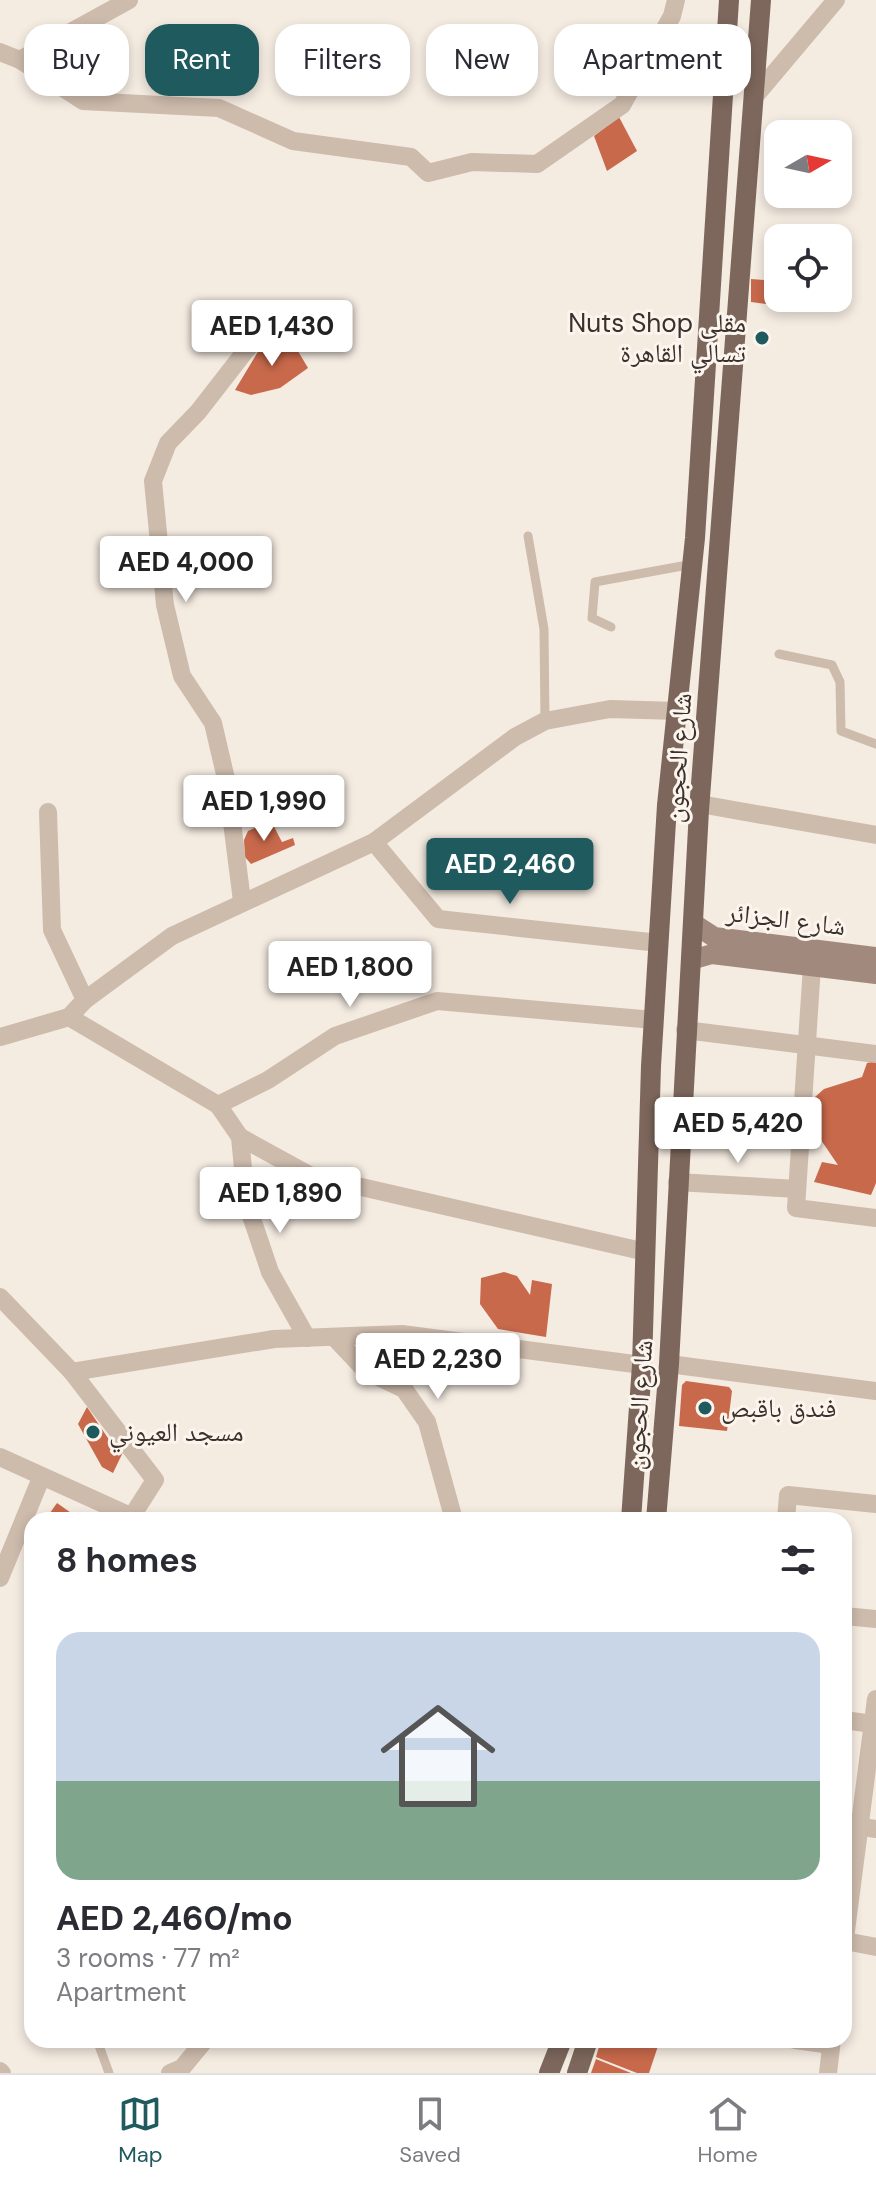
<!DOCTYPE html>
<html lang="en">
<head>
<meta charset="utf-8">
<style>
  :root { --surface:#fff; --page:#f2f2f3; --text:#2b2b33; --muted:#7c7c81; --line:#e1e1e2; --accent:#1f5a5e }
  body { margin:0; font-family:"DM Sans","Noto Naskh Arabic",sans-serif; background:var(--page); color:var(--text); height:100vh; display:flex; flex-direction:column; font-size:30px; white-space:nowrap }
  * { box-sizing:border-box; margin:0 }
  p { font-size:26px; color:var(--muted) }
  .icon { flex:none; width:44px; height:44px; fill:none; stroke:currentColor; stroke-width:2; stroke-linecap:round; stroke-linejoin:round }
  .map { position:relative; flex:1; overflow:hidden }
  .panel { position:absolute; left:24px; top:1512px; width:828px; height:536px; display:flex; flex-direction:column; background:var(--surface); border-radius:24px; box-shadow:0 4px 12px #0003 }
  .panel>* { flex:none }
  .banner { position:absolute; left:24px; top:24px; width:828px; height:72px; display:flex; gap:16px }
  .needle { width:52px; rotate:81deg }
  .tools { position:absolute; left:764px; top:120px; display:grid; gap:16px }
  .tools a { display:grid; place-items:center; width:88px; height:88px; border-radius:16px; background:var(--surface); box-shadow:0 4px 12px #0003; font-size:40px }
  .price { position:absolute; translate:-50% -68px; padding:0 18px; border-radius:8px; background:#fff; color:#222; font-size:26px; line-height:52px; filter:drop-shadow(0 2px 4px #0008) }
  .price::after { content:''; position:absolute; left:50%; top:48px; width:24px; height:18px; margin-left:-12px; background:inherit; clip-path:polygon(0 0,100% 0,50% 100%) }
  .price.current { background:var(--accent); color:#fff }
  ul { padding:0; list-style:none }
  li { display:grid; align-content:center; gap:16px; height:424px; padding:0 32px }
  li span { display:grid; place-items:center; height:248px; border-radius:24px; color:#555 }
  li>.icon { margin-inline-start:auto }
  span .icon { width:144px; height:144px; fill:#fffc; stroke-width:1 }
  li b { font-size:34px }
  h2 { display:flex; justify-content:space-between; align-items:center; height:96px; padding:0 32px; font-size:34px }
  .tag { padding:0 28px; border-radius:24px; background:var(--surface); box-shadow:0 4px 12px #0003; font-size:28px; line-height:72px }
  .tag.current { background:var(--accent); color:#fff }
  .tabs { display:flex; justify-content:space-around; align-items:center; height:112px; border-top:2px solid var(--line); background:var(--surface); font-size:22px; color:var(--muted) }
  .tabs a { display:grid; justify-items:center; gap:4px }
  .tabs .current { color:var(--accent) }
  .map>svg:first-child { display:block }
  .building { fill:#c8694b }
  .lines { fill:none; stroke-linecap:round; stroke-linejoin:round }
  .lane { stroke:#cdbbac; stroke-width:9 }
  .street { stroke:#cdbbac; stroke-width:18 }
  .secondary { stroke:#a18a7d; stroke-width:20 }
  .primary { stroke:#7d675c; stroke-width:20 }
  .poi-dot { fill:#1f5a5e; stroke:#fbf5ee; stroke-width:3 }
  .labels { text-anchor:middle; dominant-baseline:central; stroke-width:6; stroke-linejoin:round; paint-order:stroke }
  .poi-label { font-size:26px; fill:#3b302b; stroke:#fbf5ee; text-anchor:start }
  .street-label { font-size:26px; fill:#3b302b; stroke:#fbf5ee }
</style>
</head>
<body>
<div class="map">
<svg width="876" height="2073" viewBox="0 0 876 2073">
  <rect width="100%" height="100%" fill="#f4ebe1"/>
  <!-- building -->
  <g class="building">
    <path d="M619,117L637,151L607,171L594,136Z"/>
    <path d="M751,279L778,281V298H807V309L751,302Z"/>
    <path d="M292,341L308,368L280,388L251,395L235,390L262,345Z"/>
    <path d="M271,821L282,842L293,838L295,845L251,864L245,857L244,840L248,831Z"/>
    <path d="M876,1061V1183L871,1195L814,1182L822,1162L838,1165L808,1121L815,1097L824,1089L862,1077L867,1063Z"/>
    <path d="M252,1169L301,1183L306,1197L255,1200Z"/>
    <path d="M504,1272L517,1276L530,1295L532,1280L552,1284L546,1337L498,1329L480,1304L481,1278Z"/>
    <path d="M686,1381L729,1387L732,1391L727,1431L679,1426L682,1385Z"/>
    <path d="M87,1407L110,1441L116,1440L124,1450L113,1473L102,1467L78,1424Z"/>
    <path d="M57,1503L81,1520H45Z"/>
    <path d="M844,1830L852,1832L846,1873H844Z"/>
    <path d="M601,2040H660L649,2073H637L596,2057Z"/>
    <path d="M596,2059L631,2073H591Z"/>
  </g>
  <g class="lines">
    <!-- lane -->
    <g class="lane">
      <path d="M528,536L544,629L545,721"/>
      <path d="M611,627L592,618L595,582L693,564"/>
      <path d="M779,654L832,665L840,682L841,731L876,744"/>
      <path d="M97,2040L109,2073"/>
    </g>
    <!-- street -->
    <g class="street">
      <path d="M0,52L20,60L83,101L219,108L293,141L411,157L428,173L472,162L537,164L622,105L672,16L676,0"/>
      <path d="M20,60L129,0"/>
      <path d="M755,96L836,0"/>
      <path d="M700,804L876,835"/>
      <path d="M48,812L52,930L85,1000"/>
      <path d="M374,842L438,919L659,943"/>
      <path d="M242,901L227,783L213,723L182,676L165,605L153,481L168,443L198,412L254,340L279,324"/>
      <path d="M812,966L796,1208L876,1218"/>
      <path d="M69,1017L218,1105L268,1080L335,1036L437,1001L654,1020"/>
      <path d="M685,1030L876,1054"/>
      <path d="M0,1037L69,1017L85,1000L172,936L374,842L515,737L545,721L610,709L677,711"/>
      <path d="M218,1105L240,1137L309,1175L646,1252"/>
      <path d="M240,1137L246,1201L270,1272L307,1338"/>
      <path d="M677,1182L797,1189"/>
      <path d="M0,1297L72,1372L155,1480L132,1516"/>
      <path d="M334,1337L366,1371L404,1389L427,1422L454,1520"/>
      <path d="M669,1364L876,1391"/>
      <path d="M72,1372L274,1339L402,1334L642,1365"/>
      <path d="M0,1457L139,1520"/>
      <path d="M786,1520L788,1495L876,1504"/>
      <path d="M0,1578L41,1478"/>
      <path d="M844,1616L876,1619"/>
      <path d="M844,1720L873,1724"/>
      <path d="M844,1824L876,1829"/>
      <path d="M845,1941L876,1947"/>
      <path d="M844,1946L876,1699"/>
      <path d="M795,2040L831,2045"/>
      <path d="M0,2071L2,2073"/>
      <path d="M170,2073L182,2068L205,2040"/>
      <path d="M828,2073L832,2040"/>
    </g>
    <!-- secondary -->
    <g class="secondary">
      <path d="M694,924L714,937L876,957"/>
      <path d="M691,960L712,954L876,974"/>
    </g>
    <!-- primary -->
    <g class="primary">
      <path d="M631,1520L642,1365L651,1066L667,805L695,538L729,0"/>
      <path d="M656,1520L669,1364L699,810L761,0"/>
      <path d="M549,2073L562,2040"/>
      <path d="M577,2073L588,2040"/>
    </g>
  </g>
  <!-- markers -->
  <g class="poi-dot">
    <circle cx="762" cy="338" r="8"/>
    <circle cx="705" cy="1408" r="8"/>
    <circle cx="93" cy="1432" r="8"/>
  </g>
  <g class="labels">
    <!-- poi labels -->
    <g class="poi-label">
      <text x="746" y="323" text-anchor="end">Nuts Shop مقلى<tspan x="746" dy="30">تسالي القاهرة</tspan></text>
      <text x="721" y="1408">فندق باقبص</text>
      <text x="109" y="1432">مسجد العيوني</text>
    </g>
    <!-- street labels -->
    <g class="street-label">
      <text transform="translate(678 758) rotate(-86)">شارع الحجون</text>
      <text transform="translate(786 919) rotate(7)">شارع الجزائر</text>
      <text transform="translate(639 1405) rotate(-86)">شارع الحجون</text>
    </g>
  </g>
</svg>
<div class="tools">
<a><svg class="needle" viewBox="-14 -14 28 28"><path d="M0-13l5 13h-10z" fill="#e53935"/><path d="M0 13l5-13h-10z" fill="#7c7c81"/></svg></a>
<a><svg class="icon" aria-label="locate" viewBox="0 0 24 24"><circle cx="12" cy="12" r="6"/><path d="M12 2v4M12 18v4M2 12h4M18 12h4"/></svg></a>
</div>
<b class="price" style="left:272px;top:368px">AED 1,430</b>
<b class="price" style="left:186px;top:604px">AED 4,000</b>
<b class="price" style="left:264px;top:843px">AED 1,990</b>
<b class="price current" style="left:510px;top:906px">AED 2,460</b>
<b class="price" style="left:350px;top:1009px">AED 1,800</b>
<b class="price" style="left:738px;top:1165px">AED 5,420</b>
<b class="price" style="left:280px;top:1235px">AED 1,890</b>
<b class="price" style="left:438px;top:1401px">AED 2,230</b>
<div class="banner">
<a class="tag">Buy</a>
<a class="tag current">Rent</a>
<a class="tag">Filters</a>
<a class="tag">New</a>
<a class="tag">Apartment</a>
</div>
<section class="panel">
<h2>8 homes<svg class="icon" aria-label="filters" viewBox="0 0 24 24"><path d="M4 7h16M4 17h16"/><circle cx="9" cy="7" r="2"/><circle cx="15" cy="17" r="2"/></svg></h2>
<ul>
<li><span style="background:linear-gradient(#c9d6e8 60%,#7fa58c 0)"><svg class="icon" aria-label="home" viewBox="0 0 24 24"><path d="M3 11l9-7 9 7M6 9v11h12V9"/></svg></span><div><b>AED 2,460/mo</b><p>3 rooms · 77 m²</p><p>Apartment</p></div></li>
</ul>
</section>
</div>
<nav class="tabs">
<a class="current"><svg class="icon" aria-label="map" viewBox="0 0 24 24"><path d="M3 6l6-2 6 2 6-2v14l-6 2-6-2-6 2zM9 4v14M15 6v14"/></svg>Map</a>
<a><svg class="icon" aria-label="saved" viewBox="0 0 24 24"><path d="M7 4h10v16l-5-4-5 4z"/></svg>Saved</a>
<a><svg class="icon" aria-label="home" viewBox="0 0 24 24"><path d="M3 11l9-7 9 7M6 9v11h12V9"/></svg>Home</a>
</nav>
</body>
</html>
